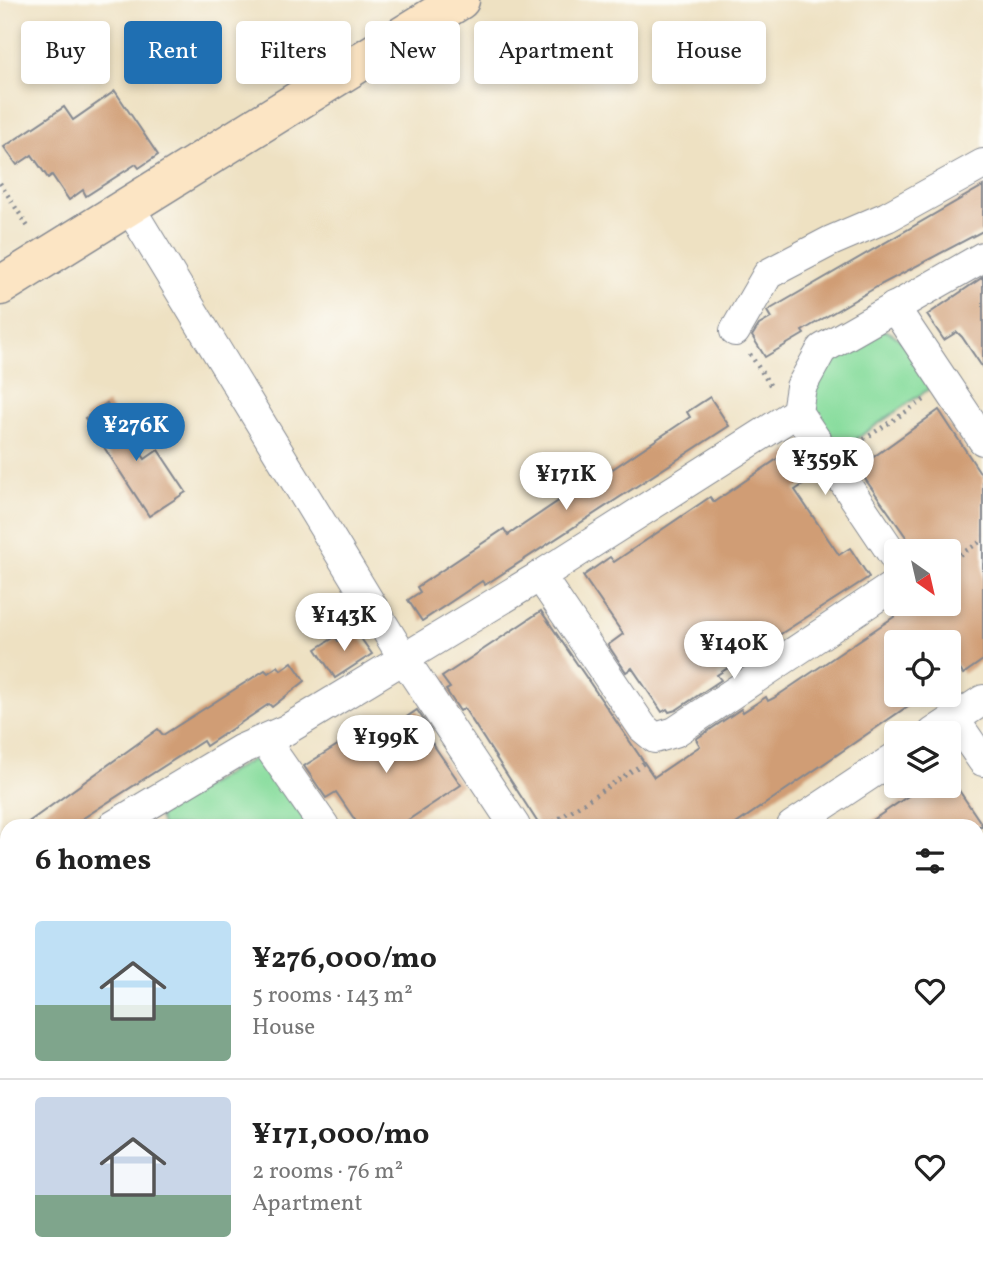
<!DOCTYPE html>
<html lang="en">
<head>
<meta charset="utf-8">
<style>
  :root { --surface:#fff; --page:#f6f6f6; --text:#222; --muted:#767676; --line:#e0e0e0; --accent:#1f6fb2 }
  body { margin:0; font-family:Vollkorn,serif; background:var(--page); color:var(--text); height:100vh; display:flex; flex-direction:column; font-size:26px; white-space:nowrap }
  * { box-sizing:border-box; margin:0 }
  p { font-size:23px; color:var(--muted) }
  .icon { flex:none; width:38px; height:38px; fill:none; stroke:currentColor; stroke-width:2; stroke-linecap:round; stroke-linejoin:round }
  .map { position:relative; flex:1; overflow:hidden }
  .side { position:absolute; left:0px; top:819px; width:984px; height:448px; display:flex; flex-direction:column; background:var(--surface); border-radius:21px 21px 0 0; box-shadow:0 4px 10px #0003 }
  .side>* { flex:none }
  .top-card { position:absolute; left:21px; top:21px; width:942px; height:63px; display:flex; gap:14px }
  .needle { width:46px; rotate:146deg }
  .controls { position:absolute; left:884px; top:539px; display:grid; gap:14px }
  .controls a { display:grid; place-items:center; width:77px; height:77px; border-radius:7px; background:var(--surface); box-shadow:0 4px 10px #0003; font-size:35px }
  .price { position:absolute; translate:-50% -60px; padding:0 16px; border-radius:24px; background:#fff; color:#222; font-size:23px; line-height:46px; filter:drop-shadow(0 2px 4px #0008) }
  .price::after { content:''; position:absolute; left:50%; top:42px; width:21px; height:16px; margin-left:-10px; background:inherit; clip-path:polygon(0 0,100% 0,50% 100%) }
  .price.on { background:var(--accent); color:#fff }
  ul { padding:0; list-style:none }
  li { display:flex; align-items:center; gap:21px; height:175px; padding:0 35px }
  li+li { border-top:2px solid var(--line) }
  li span { display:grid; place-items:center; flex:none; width:196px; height:140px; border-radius:7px; color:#555 }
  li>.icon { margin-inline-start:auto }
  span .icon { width:84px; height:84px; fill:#fffc; stroke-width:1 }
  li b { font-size:30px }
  h2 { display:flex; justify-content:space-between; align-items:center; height:84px; padding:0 35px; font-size:30px }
  .pill { padding:0 24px; border-radius:7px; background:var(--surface); box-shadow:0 4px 10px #0003; font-size:24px; line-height:63px }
  .pill.on { background:var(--accent); color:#fff }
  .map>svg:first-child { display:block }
  .green { fill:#89dd9e; stroke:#52867e; stroke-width:2 }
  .building { fill:#d09d75 }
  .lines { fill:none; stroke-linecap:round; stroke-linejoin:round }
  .street-casing { stroke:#848890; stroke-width:32 }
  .secondary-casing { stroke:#848890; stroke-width:41 }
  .path { stroke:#848890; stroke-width:4.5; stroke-dasharray:2 5; stroke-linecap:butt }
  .street { stroke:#fff; stroke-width:30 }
  .secondary { stroke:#fce5c4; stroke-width:38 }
</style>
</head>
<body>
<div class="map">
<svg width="983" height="1267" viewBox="0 0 983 1267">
  <rect width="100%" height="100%" fill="#fdfcf7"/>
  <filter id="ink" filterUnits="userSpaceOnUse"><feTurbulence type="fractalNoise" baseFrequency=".0143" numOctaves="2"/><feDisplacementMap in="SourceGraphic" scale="14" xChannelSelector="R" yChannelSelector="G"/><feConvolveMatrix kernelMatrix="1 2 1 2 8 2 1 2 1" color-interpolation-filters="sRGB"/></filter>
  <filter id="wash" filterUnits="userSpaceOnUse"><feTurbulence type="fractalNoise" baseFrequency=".00686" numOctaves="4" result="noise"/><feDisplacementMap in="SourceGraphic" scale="28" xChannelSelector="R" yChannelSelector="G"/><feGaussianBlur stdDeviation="1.57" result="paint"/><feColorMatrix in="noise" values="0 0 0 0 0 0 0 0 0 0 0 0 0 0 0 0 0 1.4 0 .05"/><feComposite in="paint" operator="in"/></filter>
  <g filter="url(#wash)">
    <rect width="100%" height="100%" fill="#eee1c2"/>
    <!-- green -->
    <g class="green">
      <path d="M874,328C905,331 917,362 933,386L840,450L812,407C819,357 834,354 874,328Z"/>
      <path d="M253,759L265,761L309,826H162L158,814Z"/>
      <path d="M411,1260H462L467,1267H400Z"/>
    </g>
    <g id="blocks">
      <!-- building -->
      <g class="building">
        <path d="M115,91L158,155L139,168L136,164L86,196L83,190L69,200L52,175L48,178L32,155L17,165L4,147L64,107L73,120Z"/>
        <path d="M983,186V231L880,285L802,331L804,334L765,357L752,336L759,325L771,318L767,311Z"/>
        <path d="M983,277V368L962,337L957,332L944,340L927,315Z"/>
        <path d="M710,397L729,426L485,585L482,581L422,621L408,600L420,592L417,587L504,529L508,535L603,471L605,474L690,417L687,412Z"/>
        <path d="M107,403L145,459L158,450L186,492L149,516L85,418Z"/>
        <path d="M939,410L983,477V660L963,674L948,652V642H896V695H924L733,826H540L464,708L460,711L446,690L450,688L442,677L541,611L654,777L700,746L696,739L741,709L743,712L766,697L768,701L774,698L913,604H948V551H916L863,476L866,473L861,466Z"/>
        <path d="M789,451L807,477L801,481L804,484L795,490L839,555L850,548L869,577L717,675L721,680L676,710L669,712L667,709L662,712L632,668L626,672L608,645L623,634L583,576L610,557L614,562L710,497L714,502Z"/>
        <path d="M355,630L372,654L335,678L316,649L335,637L338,641Z"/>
        <path d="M292,662L305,681L272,707L269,704L206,746L203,741L71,826H23L158,729L163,735L265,670L268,673L278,666L281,670Z"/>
        <path d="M417,710L431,731L426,734L461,785L399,826H359L336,792L326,798L304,766L352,736L361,748Z"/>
        <path d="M923,786H956L983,826H864Z"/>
      </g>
    </g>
  </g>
  <g filter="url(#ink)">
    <use href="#blocks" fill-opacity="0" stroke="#848890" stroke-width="2"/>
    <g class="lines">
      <defs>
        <g id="street">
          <path d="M128,205L404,659L515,826"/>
          <path d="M894,307L983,440"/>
          <path d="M735,331L768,274L831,241L887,217L983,164"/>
          <path d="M896,559L797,412L801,387L822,349L983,257"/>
          <path d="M540,576L643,728L655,738L675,732L896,584"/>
          <path d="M954,719L983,761"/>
          <path d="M933,733L983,700"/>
          <path d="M265,741L324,826"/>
          <path d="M113,826L240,750L286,730L540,576L797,412"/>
          <path d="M792,826L896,757"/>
          <path d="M976,877L983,873"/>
          <path d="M0,896L7,892"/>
          <path d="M0,919L7,929"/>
          <path d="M976,1059L983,1054"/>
          <path d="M0,1195L7,1205"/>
          <path d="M976,1198L983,1208"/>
          <path d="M976,1237L983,1233"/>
          <path d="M42,1260L47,1267"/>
          <path d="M477,1260L481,1267"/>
          <path d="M657,1260L661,1267"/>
          <path d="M841,1260L846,1267"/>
          <path d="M133,1267L144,1260"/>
          <path d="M380,1267L391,1260"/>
          <path d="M936,1267L946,1260"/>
        </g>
        <path id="secondary" d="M0,286L460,0"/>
      </defs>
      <!-- street casing -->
      <use href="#street" class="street-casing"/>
      <!-- secondary casing -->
      <use href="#secondary" class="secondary-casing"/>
      <!-- path -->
      <g class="path">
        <path d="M0,183L30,230"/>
        <path d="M750,354L772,388"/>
        <path d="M852,447L924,400"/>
        <path d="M948,562L983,540"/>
        <path d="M548,826L644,763"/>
      </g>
      <!-- street -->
      <use href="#street" class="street"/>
      <!-- secondary -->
      <use href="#secondary" class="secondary"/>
    </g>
  </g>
</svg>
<div class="controls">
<a><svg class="needle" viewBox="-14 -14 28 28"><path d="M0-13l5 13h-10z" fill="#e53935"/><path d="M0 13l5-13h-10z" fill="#767676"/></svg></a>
<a><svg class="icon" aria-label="locate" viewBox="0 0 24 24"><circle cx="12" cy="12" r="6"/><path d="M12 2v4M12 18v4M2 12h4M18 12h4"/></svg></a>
<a><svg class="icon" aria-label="layers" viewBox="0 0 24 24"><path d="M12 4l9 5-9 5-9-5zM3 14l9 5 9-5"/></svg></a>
</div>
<b class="price on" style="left:136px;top:463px">¥276K</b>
<b class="price" style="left:825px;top:497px">¥359K</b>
<b class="price" style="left:566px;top:512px">¥171K</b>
<b class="price" style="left:344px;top:653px">¥143K</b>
<b class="price" style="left:734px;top:681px">¥140K</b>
<b class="price" style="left:386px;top:775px">¥199K</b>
<div class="top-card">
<a class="pill">Buy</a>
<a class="pill on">Rent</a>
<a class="pill">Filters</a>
<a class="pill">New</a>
<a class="pill">Apartment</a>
<a class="pill">House</a>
</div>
<section class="side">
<h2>6 homes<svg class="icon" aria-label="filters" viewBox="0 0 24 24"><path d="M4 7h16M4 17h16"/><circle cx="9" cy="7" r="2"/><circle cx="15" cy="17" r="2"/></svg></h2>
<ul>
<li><span style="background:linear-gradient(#bfe0f5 60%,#7fa58c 0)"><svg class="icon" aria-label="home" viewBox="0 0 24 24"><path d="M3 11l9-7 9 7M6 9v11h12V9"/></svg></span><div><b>¥276,000/mo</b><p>5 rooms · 143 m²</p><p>House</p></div><svg class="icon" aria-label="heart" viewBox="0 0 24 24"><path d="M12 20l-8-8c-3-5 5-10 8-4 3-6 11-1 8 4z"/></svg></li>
<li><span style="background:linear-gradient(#c9d6e8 70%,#7fa58c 0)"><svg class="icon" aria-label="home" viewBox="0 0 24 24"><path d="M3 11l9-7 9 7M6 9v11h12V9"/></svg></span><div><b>¥171,000/mo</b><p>2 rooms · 76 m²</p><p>Apartment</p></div><svg class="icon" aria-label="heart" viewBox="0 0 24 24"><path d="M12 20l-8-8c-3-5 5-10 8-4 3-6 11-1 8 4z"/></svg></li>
</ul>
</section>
</div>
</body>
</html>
